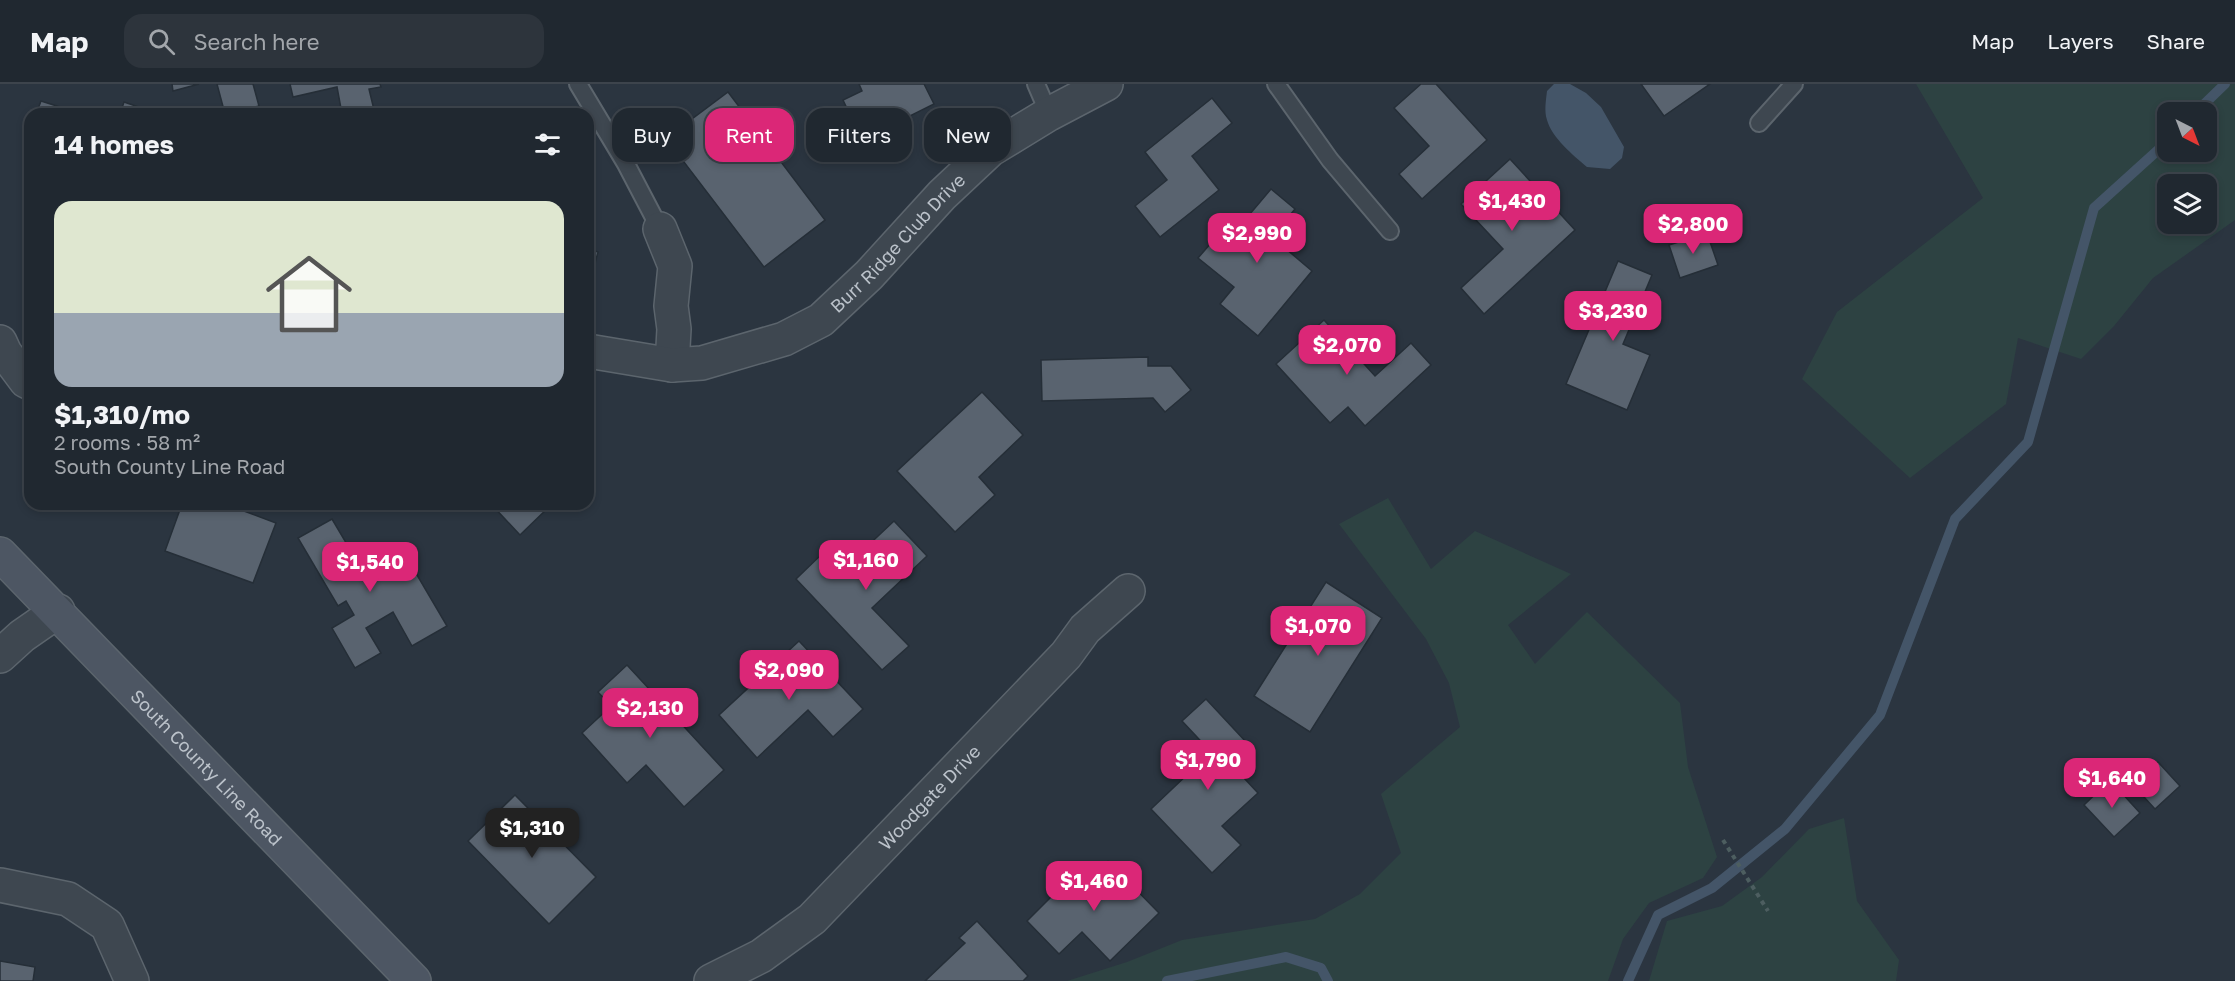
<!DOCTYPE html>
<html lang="en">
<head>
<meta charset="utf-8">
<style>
  :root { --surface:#202830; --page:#2d343c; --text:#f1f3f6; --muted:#a2a6ab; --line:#3d444c; --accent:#db2777 }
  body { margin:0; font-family:"Golos Text",sans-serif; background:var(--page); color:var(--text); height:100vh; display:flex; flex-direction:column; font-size:22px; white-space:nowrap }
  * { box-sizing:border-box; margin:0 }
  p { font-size:20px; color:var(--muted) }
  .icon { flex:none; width:33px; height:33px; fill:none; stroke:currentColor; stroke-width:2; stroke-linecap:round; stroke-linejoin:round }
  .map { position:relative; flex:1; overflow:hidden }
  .panel { position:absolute; left:24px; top:24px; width:570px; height:402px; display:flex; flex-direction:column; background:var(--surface); border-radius:18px; box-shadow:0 3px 9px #0003,0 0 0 2px var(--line) }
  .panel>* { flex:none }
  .guide { position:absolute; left:612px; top:24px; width:570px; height:54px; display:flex; gap:12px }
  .needle { width:39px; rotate:138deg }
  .controls { position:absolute; left:2157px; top:18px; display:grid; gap:12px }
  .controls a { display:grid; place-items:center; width:60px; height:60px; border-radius:12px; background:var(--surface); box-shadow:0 3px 9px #0003,0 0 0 2px var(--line); font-size:30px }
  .price { position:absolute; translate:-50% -51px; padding:0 14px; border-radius:12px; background:var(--accent); color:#fff; font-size:20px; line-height:39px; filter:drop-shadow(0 2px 3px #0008) }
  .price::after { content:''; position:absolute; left:50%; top:36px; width:18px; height:14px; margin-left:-9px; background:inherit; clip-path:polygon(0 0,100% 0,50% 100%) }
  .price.current { background:#222; color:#fff }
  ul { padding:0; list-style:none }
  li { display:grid; align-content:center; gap:12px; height:318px; padding:0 30px }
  li span { display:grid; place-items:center; height:186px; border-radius:18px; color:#555 }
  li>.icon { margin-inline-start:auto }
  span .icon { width:108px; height:108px; fill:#fffc; stroke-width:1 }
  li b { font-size:26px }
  h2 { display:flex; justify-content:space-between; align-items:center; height:72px; padding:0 30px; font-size:26px }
  .pill { padding:0 21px; border-radius:18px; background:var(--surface); box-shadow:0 3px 9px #0003,0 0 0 2px var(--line); font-size:21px; line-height:54px }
  .pill.current { background:var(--accent); color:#fff }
  header { display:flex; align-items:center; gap:36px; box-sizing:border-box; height:84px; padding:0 30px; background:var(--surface); border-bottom:2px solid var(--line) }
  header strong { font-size:28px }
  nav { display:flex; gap:33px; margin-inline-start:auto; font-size:21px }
  .search { width:420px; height:54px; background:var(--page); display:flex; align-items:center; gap:15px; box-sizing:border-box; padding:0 21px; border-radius:18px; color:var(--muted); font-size:22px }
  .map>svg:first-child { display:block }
  .green { fill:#2d4242; fill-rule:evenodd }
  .water { fill:#445568 }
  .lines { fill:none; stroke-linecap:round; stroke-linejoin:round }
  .stream { stroke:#445568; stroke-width:10 }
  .building { fill:#59636f; stroke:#252e37; stroke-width:1.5 }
  .lane-casing { stroke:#5c656d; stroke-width:20 }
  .street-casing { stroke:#5c656d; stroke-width:36 }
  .secondary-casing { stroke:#5c656d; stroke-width:36 }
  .path { stroke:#4d5e60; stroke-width:4; stroke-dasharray:4.5 4.5; stroke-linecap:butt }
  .lane { stroke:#3e4750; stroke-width:16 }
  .street { stroke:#3e4750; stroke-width:33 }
  .secondary { stroke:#4d5663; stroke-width:33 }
  .labels { text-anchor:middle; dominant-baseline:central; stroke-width:4.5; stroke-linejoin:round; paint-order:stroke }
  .street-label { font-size:18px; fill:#bbc2ca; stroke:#232c36 }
</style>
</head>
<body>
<header>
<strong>Map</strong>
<div class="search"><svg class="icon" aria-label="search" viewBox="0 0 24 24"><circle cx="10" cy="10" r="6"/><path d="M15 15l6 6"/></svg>Search here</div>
<nav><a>Map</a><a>Layers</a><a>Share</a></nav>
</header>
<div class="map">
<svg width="2235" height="897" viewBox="0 0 2235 897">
  <rect width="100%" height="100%" fill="#2b3540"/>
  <!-- green -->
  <g class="green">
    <path d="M1916,0H2235V136L2153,194L2114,242L2081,275L2018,254L2006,320L1910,394L1802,295L1837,228L1983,114ZM2168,28H2206V68H2168ZM2168,100H2206V140H2168Z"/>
    <path d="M1388,414L1431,485L1475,447L1571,490L1508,541L1535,580L1587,528L1680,619L1688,683L1717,773L1703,794L1649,819L1623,855L1608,897H1067L1127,878L1182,856L1315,835L1360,810L1401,769L1381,710L1460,643L1449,599L1426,555L1339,440Z"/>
    <path d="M1844,734L1857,817L1899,876L1896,897H1649L1667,837L1722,822L1762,793L1809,745Z"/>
  </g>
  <!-- water -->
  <path class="water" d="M1554,0H1570L1586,9L1601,23L1624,63L1622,74L1610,85L1587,83C1573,71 1552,54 1547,36C1544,27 1546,16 1547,7Z"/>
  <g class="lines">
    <!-- stream -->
    <g class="stream">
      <path d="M2196,28L2225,0"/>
      <path d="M1167,897L1286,873L1321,884L1328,897"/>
      <path d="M1628,897L1658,831L1712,804L1785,745L1880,631L1955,435L2028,358L2094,124L2168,57"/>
    </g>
  </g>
  <!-- building -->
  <g class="building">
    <path d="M172,0H199L173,7Z"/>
    <path d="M217,0H253L259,22L225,30Z"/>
    <path d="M290,0H380L381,3L369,5L375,30H342L337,3L293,13Z"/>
    <path d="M859,0H924L934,20L862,56L843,16L862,7Z"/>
    <path d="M1421,0H1436L1487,56L1422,115L1399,90L1429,62L1394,24Z"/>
    <path d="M1641,0H1710L1664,32Z"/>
    <path d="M728,8L825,136L764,183L674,65L684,57L676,47Z"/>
    <path d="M1212,14L1232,39L1192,72L1219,106L1160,153L1135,122L1167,96L1145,68Z"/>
    <path d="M41,17L82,30H36Z"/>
    <path d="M124,18L156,29V30H120Z"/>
    <path d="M1510,75L1575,146L1484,230L1461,204L1503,165L1461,120Z"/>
    <path d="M1271,105L1295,125L1272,153L1312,187L1258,252L1220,220L1234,203L1198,174L1231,136L1239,143Z"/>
    <path d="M1707,149L1718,181L1680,194L1669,161Z"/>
    <path d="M588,165L598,168L588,205Z"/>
    <path d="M1618,177L1652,191L1623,260L1650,271L1627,326L1566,300Z"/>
    <path d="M1324,236L1375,292L1411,259L1431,281L1365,342L1348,323L1330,339L1276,280Z"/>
    <path d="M1148,273V282H1171L1191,306L1165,328L1153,314L1042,317L1041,276Z"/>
    <path d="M982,308L1023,351L979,393L995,411L955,448L897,387Z"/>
    <path d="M182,420H225L276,439L253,499L165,467Z"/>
    <path d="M491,420H552L520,451Z"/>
    <path d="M332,435L358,479L374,470L380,481L403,467L447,542L412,562L393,528L366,544L381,569L355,584L332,544L354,531L346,517L338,522L298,454Z"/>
    <path d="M894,437L927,472L872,524L909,562L882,586L796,495L825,467L842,486Z"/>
    <path d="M1326,498L1382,534L1310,648L1254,612Z"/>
    <path d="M799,557L863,625L833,653L808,626L757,674L719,631Z"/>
    <path d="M627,581L724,686L684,723L646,681L627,699L582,649L611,622L598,608Z"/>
    <path d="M1206,615L1247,659L1228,677L1258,709L1222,742L1241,761L1212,789L1151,725L1211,668L1182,637Z"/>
    <path d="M2158,678L2180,702L2155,725L2133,701Z"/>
    <path d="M2110,696L2140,729L2114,753L2084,721Z"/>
    <path d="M515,711L596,793L549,840L468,757Z"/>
    <path d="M1108,777L1159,829L1110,877L1082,848L1059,870L1027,837L1078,786L1089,796Z"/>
    <path d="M977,837L1028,892L1023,897H925L965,859L959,854Z"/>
    <path d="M0,877L35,883L33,897H0Z"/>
  </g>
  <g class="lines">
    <defs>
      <g id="lane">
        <path d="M578,0L626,80L660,145"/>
        <path d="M1036,0L1049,30"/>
        <path d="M1276,0L1330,76L1390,147"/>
        <path d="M1759,39L1794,0"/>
      </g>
      <g id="street">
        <path d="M660,145L675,182L671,222L674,245L672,281"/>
        <path d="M0,258L5,269L26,297L30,299"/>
        <path id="s1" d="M588,267L672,281L702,279L784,255L821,236L869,191L942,111L990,66L1049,30L1106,0"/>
        <path d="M0,572L22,552L58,527"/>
        <path d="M0,801L68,815L107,841L132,897"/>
        <path id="s2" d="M711,897L761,872L812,835L1066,571L1085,545L1128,507"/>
      </g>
      <g id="secondary">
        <path id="s3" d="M0,470L414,897"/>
      </g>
    </defs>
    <!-- lane casing -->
    <use href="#lane" class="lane-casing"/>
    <!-- street casing -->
    <use href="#street" class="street-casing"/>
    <!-- secondary casing -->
    <use href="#secondary" class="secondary-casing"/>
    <!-- path -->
    <path class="path" d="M1723,756L1768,827"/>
    <!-- lane -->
    <use href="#lane" class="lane"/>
    <!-- street -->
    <use href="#street" class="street"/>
    <!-- secondary -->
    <use href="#secondary" class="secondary"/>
  </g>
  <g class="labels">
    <!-- street labels -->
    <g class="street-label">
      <text stroke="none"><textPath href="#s1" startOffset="351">Burr Ridge Club Drive</textPath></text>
      <text stroke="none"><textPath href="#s3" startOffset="297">South County Line Road</textPath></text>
      <text stroke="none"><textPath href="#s2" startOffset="288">Woodgate Drive</textPath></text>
    </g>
  </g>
</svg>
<div class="controls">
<a><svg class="needle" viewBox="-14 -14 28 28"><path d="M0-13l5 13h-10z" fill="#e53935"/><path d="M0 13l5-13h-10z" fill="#a2a6ab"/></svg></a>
<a><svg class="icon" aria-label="layers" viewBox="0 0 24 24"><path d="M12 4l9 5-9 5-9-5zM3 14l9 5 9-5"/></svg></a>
</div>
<b class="price" style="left:1512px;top:148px">$1,430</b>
<b class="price" style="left:1693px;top:171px">$2,800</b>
<b class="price" style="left:1257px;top:180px">$2,990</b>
<b class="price" style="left:1613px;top:258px">$3,230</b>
<b class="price" style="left:1347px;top:292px">$2,070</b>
<b class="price" style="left:866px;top:507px">$1,160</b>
<b class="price" style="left:370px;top:509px">$1,540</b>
<b class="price" style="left:1318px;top:573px">$1,070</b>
<b class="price" style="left:789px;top:617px">$2,090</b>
<b class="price" style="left:650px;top:655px">$2,130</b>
<b class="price" style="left:1208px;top:707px">$1,790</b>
<b class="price" style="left:2112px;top:725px">$1,640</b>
<b class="price current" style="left:532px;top:775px">$1,310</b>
<b class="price" style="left:1094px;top:828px">$1,460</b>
<div class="guide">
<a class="pill">Buy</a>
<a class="pill current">Rent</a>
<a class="pill">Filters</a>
<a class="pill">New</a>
</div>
<section class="panel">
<h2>14 homes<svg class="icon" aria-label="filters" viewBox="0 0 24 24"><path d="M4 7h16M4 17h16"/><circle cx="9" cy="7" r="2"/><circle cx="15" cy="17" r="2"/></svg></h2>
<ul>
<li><span style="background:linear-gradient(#dfe7d0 60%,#9aa5b1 0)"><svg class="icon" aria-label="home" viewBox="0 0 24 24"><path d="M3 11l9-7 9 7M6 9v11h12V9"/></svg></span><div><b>$1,310/mo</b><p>2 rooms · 58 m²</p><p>South County Line Road</p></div></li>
</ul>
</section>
</div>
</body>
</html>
